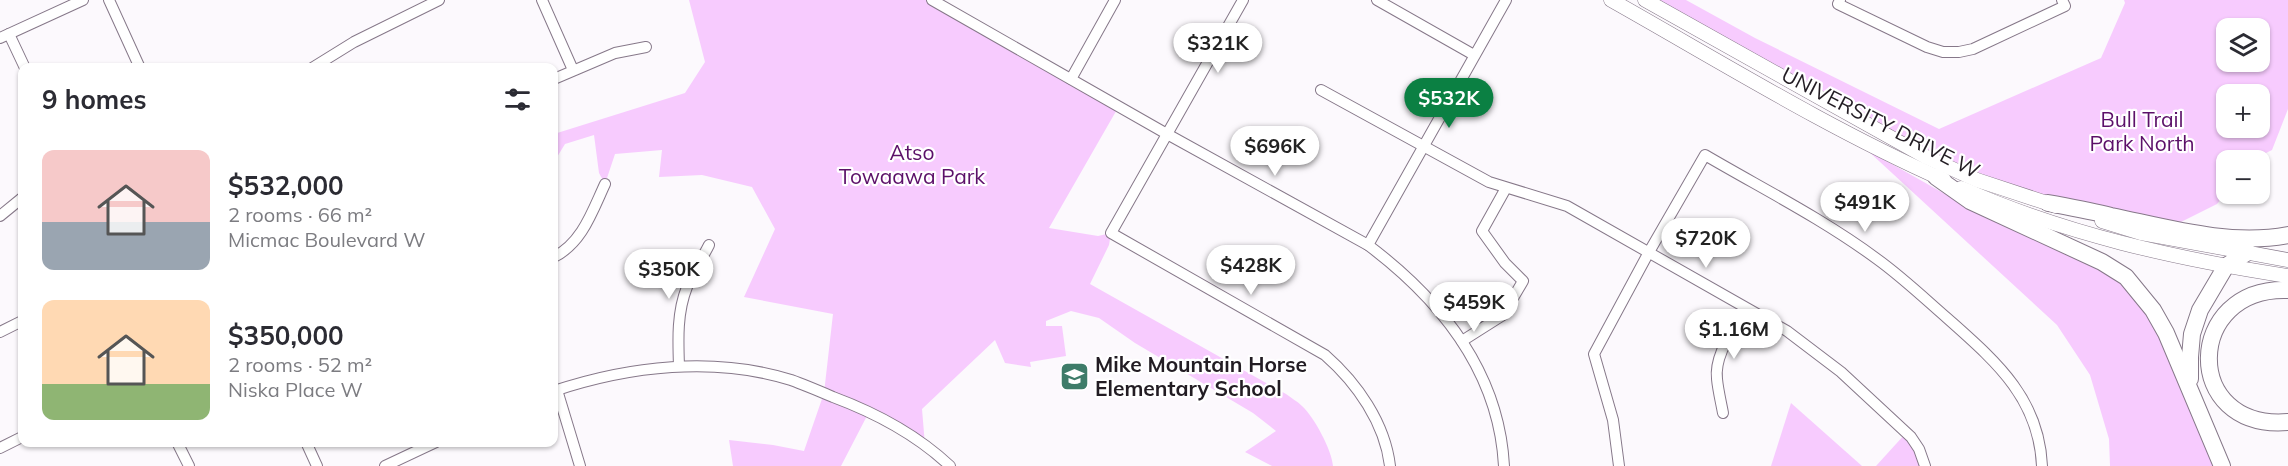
<!DOCTYPE html>
<html lang="en">
<head>
<meta charset="utf-8">
<style>
  :root { --surface:#fff; --page:#f2f2f3; --text:#2b2b33; --muted:#7c7c81; --accent:#0b8043 }
  body { margin:0; font-family:Mulish,sans-serif; background:var(--page); color:var(--text); height:100vh; display:flex; flex-direction:column; font-size:22px; white-space:nowrap }
  * { box-sizing:border-box; margin:0 }
  p { font-size:20px; color:var(--muted) }
  .icon { flex:none; width:33px; height:33px; fill:none; stroke:currentColor; stroke-width:2; stroke-linecap:round; stroke-linejoin:round }
  .map { position:relative; flex:1; overflow:hidden }
  .panel { position:absolute; left:18px; top:63px; width:540px; height:384px; display:flex; flex-direction:column; background:var(--surface); border-radius:12px; box-shadow:0 2px 4px #0004 }
  .panel>* { flex:none }
  .tools { position:absolute; left:2216px; top:18px; display:grid; gap:12px }
  .tools a { display:grid; place-items:center; width:54px; height:54px; border-radius:12px; background:var(--surface); box-shadow:0 2px 4px #0004; font-size:30px }
  .price { position:absolute; translate:-50% -51px; padding:0 14px; border-radius:21px; background:#fff; color:#222; font-size:20px; line-height:39px; filter:drop-shadow(0 2px 3px #0008) }
  .price::after { content:''; position:absolute; left:50%; top:36px; width:18px; height:14px; margin-left:-9px; background:inherit; clip-path:polygon(0 0,100% 0,50% 100%) }
  .price.current { background:var(--accent); color:#fff }
  ul { padding:0; list-style:none }
  li { display:flex; align-items:center; gap:18px; height:150px; padding:0 24px }
  li span { display:grid; place-items:center; flex:none; width:168px; height:120px; border-radius:12px; color:#555 }
  li>.icon { margin-inline-start:auto }
  span .icon { width:72px; height:72px; fill:#fffc; stroke-width:1 }
  li b { font-size:26px }
  h2 { display:flex; justify-content:space-between; align-items:center; height:72px; padding:0 24px; font-size:26px }
  .map>svg:first-child { display:block }
  .green { fill:#f7cbfe; fill-rule:evenodd }
  .lines { fill:none; stroke-linecap:round; stroke-linejoin:round }
  .minor-casing { stroke:#867889; stroke-width:12 }
  .major-casing { stroke:#867889; stroke-width:15 }
  .highway-casing { stroke:#867889; stroke-width:18 }
  .minor { stroke:#fff; stroke-width:10 }
  .major { stroke:#fff; stroke-width:14 }
  .highway { stroke:#fff; stroke-width:16 }
  .labels { text-anchor:middle; dominant-baseline:central; stroke-width:4.5; stroke-linejoin:round; paint-order:stroke }
  .park-label { font-size:21px; fill:#5c1069; stroke:#fff }
  .street-label { font-size:21px; fill:#221c23; stroke:#fff }
  .poi-label { font-size:21px; font-weight:bold; fill:#221c23; stroke:#fff; text-anchor:start }
</style>
</head>
<body>
<div class="map">
<svg width="2288" height="466" viewBox="0 0 2288 466">
  <rect width="100%" height="100%" fill="#fcf9fd"/>
  <!-- green -->
  <g class="green">
    <path d="M689,0H932L1119,106L1049,228L1098,236L1111,233L1109,245L1090,284L1286,394C1291,398 1297,401 1302,406C1314,417 1332,450 1333,466H1272L1245,452L1276,431L1253,413L1135,343L1099,318L1071,311L1046,321V326H1062L1066,356L1030,362L1031,367L1005,363L995,340L922,409L925,445L869,412L841,466H733L729,440L773,445L804,451L824,393L833,314L744,297L775,229L752,187L702,175L659,177L662,150L615,154L605,184L599,173L594,135L565,144L554,162V134L685,93L705,62Z"/>
    <path d="M1645,0H1686L1755,38L1939,129L2101,58L2125,3L2124,0H2288V109L2272,150L2262,155L2256,160H2226V193L2217,204L2181,222L2098,209L2007,185L1927,150ZM2226,28H2259V62H2226ZM2226,94H2259V128H2226Z"/>
    <path d="M1867,150L1984,216L2069,251L2124,282L2152,320L2216,466H2110L2109,439L2090,375L2057,325Z"/>
    <path d="M1791,403L1862,466H1771Z"/>
    <path d="M1906,433L1925,466H1876Z"/>
  </g>
  <g class="lines">
    <defs>
      <g id="minor">
        <path d="M109,0L140,68"/>
        <path d="M542,0L573,70"/>
        <path d="M932,0L1167,134L1368,245C1441,300 1499,371 1504,466"/>
        <path d="M1243,0L1111,233L1325,355C1357,383 1385,423 1390,466"/>
        <path d="M1377,0L1474,55"/>
        <path d="M1840,0L1838,4L1927,47L1943,52H1959L1973,49L2065,6L2062,0"/>
        <path d="M9,34L25,68"/>
        <path d="M0,38L83,0"/>
        <path d="M312,68L354,42L439,0"/>
        <path d="M554,79L615,53L646,47"/>
        <path d="M1071,79L1115,0"/>
        <path d="M1321,90L1489,182L1567,206L1787,331L1841,372L1911,437L1919,449L1925,466"/>
        <path d="M0,216L22,198"/>
        <path d="M1368,245L1506,0"/>
        <path d="M554,257C582,243 592,212 605,184"/>
        <path d="M0,332L22,321"/>
        <path d="M1462,341L1503,315L1523,281L1505,263L1482,231L1506,188"/>
        <path d="M679,366C678,339 677,312 687,287C693,272 702,259 709,245"/>
        <path d="M557,390L580,466"/>
        <path d="M554,391C629,366 714,356 791,380C805,385 819,391 833,397C876,413 917,435 950,466"/>
        <path d="M1723,413C1721,402 1718,390 1717,379C1714,355 1734,329 1745,308"/>
        <path d="M177,442L189,466"/>
        <path d="M306,442L317,466"/>
        <path d="M0,448L22,437"/>
        <path d="M385,466L436,442"/>
        <path d="M1619,466L1613,420L1594,354L1649,252L1705,155C1763,189 1823,219 1877,259C1902,277 1924,298 1947,318C1994,360 2039,397 2042,466"/>
      </g>
      <g id="major">
        <path d="M1611,0C1721,62 1829,129 1944,180"/>
        <path d="M1645,0L1924,156L1977,180L2056,206"/>
        <path d="M1961,188C2065,234 2176,259 2288,276"/>
        <path d="M2102,221L2141,233L2288,260"/>
      </g>
      <g id="highway">
        <path d="M1936,177L1970,201L2102,262L2126,277L2153,310L2166,333L2222,466"/>
        <path d="M2048,203C2069,207 2091,211 2111,216C2169,228 2229,246 2288,235"/>
        <path d="M2288,290C2184,286 2181,431 2288,422"/>
        <path d="M2190,379V357L2192,334L2200,310L2226,266L2248,252"/>
      </g>
    </defs>
    <!-- minor casing -->
    <use href="#minor" class="minor-casing"/>
    <!-- major casing -->
    <use href="#major" class="major-casing"/>
    <!-- highway casing -->
    <use href="#highway" class="highway-casing"/>
    <!-- minor -->
    <use href="#minor" class="minor"/>
    <!-- major -->
    <use href="#major" class="major"/>
    <!-- highway -->
    <use href="#highway" class="highway"/>
  </g>
  <!-- icons -->
  <defs>
    <symbol id="school-square" viewBox="-11 -11 22 22"><rect x="-9" y="-9" width="18" height="18" rx="4" fill="#3e7c69" stroke="#fff"/><path d="M0-5L7-2L0 1L-7-2ZM-4 1L0 2.5L4 1V4Q0 6-4 4Z" fill="#fff"/></symbol>
  </defs>
  <g fill-rule="evenodd">
    <use href="#school-square" x="1058" y="360" width="33" height="33"/>
  </g>
  <g class="labels">
    <!-- park labels -->
    <g class="park-label">
      <text x="2142" y="119">Bull Trail<tspan x="2142" dy="24">Park North</tspan></text>
      <text x="912" y="152">Atso<tspan x="912" dy="24">Towaawa Park</tspan></text>
    </g>
    <!-- street labels -->
    <g class="street-label">
      <text transform="translate(1881 122) rotate(27)">UNIVERSITY DRIVE W</text>
    </g>
    <!-- poi labels -->
    <g class="poi-label">
      <text x="1095" y="364">Mike Mountain Horse<tspan x="1095" dy="24">Elementary School</tspan></text>
    </g>
  </g>
</svg>
<div class="tools">
<a><svg class="icon" aria-label="layers" viewBox="0 0 24 24"><path d="M12 4l9 5-9 5-9-5zM3 14l9 5 9-5"/></svg></a>
<a>+</a>
<a>−</a>
</div>
<b class="price" style="left:1218px;top:74px">$321K</b>
<b class="price current" style="left:1449px;top:129px">$532K</b>
<b class="price" style="left:1275px;top:177px">$696K</b>
<b class="price" style="left:1865px;top:233px">$491K</b>
<b class="price" style="left:1706px;top:269px">$720K</b>
<b class="price" style="left:1251px;top:296px">$428K</b>
<b class="price" style="left:669px;top:300px">$350K</b>
<b class="price" style="left:1474px;top:333px">$459K</b>
<b class="price" style="left:1734px;top:360px">$1.16M</b>
<section class="panel">
<h2>9 homes<svg class="icon" aria-label="filters" viewBox="0 0 24 24"><path d="M4 7h16M4 17h16"/><circle cx="9" cy="7" r="2"/><circle cx="15" cy="17" r="2"/></svg></h2>
<ul>
<li><span style="background:linear-gradient(#f6c9c9 60%,#9aa5b1 0)"><svg class="icon" aria-label="home" viewBox="0 0 24 24"><path d="M3 11l9-7 9 7M6 9v11h12V9"/></svg></span><div><b>$532,000</b><p>2 rooms · 66 m²</p><p>Micmac Boulevard W</p></div></li>
<li><span style="background:linear-gradient(#ffd9b3 70%,#8fb573 0)"><svg class="icon" aria-label="home" viewBox="0 0 24 24"><path d="M3 11l9-7 9 7M6 9v11h12V9"/></svg></span><div><b>$350,000</b><p>2 rooms · 52 m²</p><p>Niska Place W</p></div></li>
</ul>
</section>
</div>
</body>
</html>
